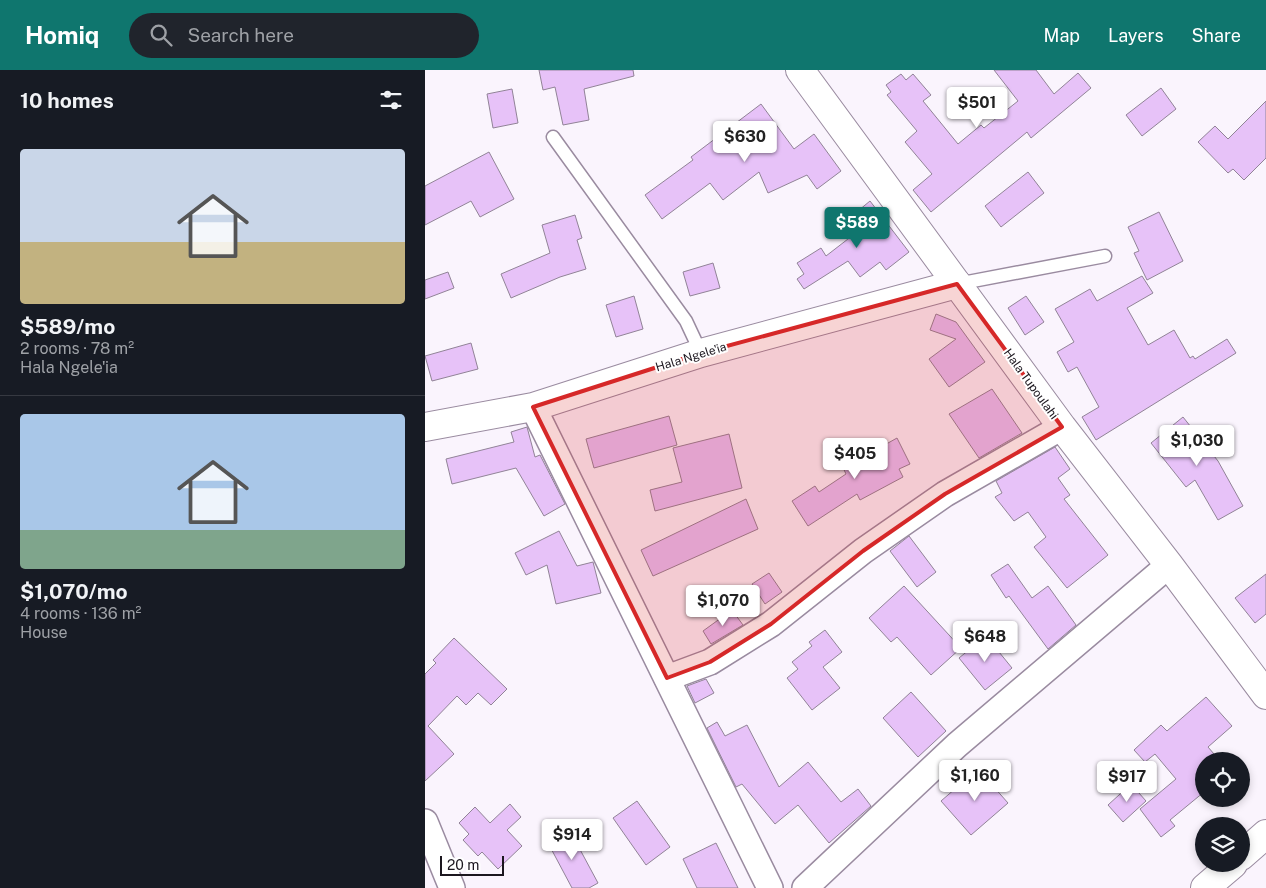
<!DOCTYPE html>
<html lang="en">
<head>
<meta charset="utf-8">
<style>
  :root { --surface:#171b24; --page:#20242c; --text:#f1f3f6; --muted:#9ea1a6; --line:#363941; --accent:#0f766e }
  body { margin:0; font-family:"Public Sans",sans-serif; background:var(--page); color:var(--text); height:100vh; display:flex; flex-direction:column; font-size:19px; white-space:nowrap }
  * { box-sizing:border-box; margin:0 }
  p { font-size:16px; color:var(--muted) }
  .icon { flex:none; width:28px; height:28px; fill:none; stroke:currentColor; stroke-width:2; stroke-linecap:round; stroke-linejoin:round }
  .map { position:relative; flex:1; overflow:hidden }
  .details { display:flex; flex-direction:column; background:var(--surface); width:425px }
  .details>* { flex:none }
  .controls { position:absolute; left:770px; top:682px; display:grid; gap:10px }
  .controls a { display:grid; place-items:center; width:55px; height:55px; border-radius:50%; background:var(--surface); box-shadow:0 2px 8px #0003; font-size:25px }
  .scale { position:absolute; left:15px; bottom:12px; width:64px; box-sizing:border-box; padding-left:5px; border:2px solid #1c171f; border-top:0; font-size:14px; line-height:18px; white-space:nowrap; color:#1c171f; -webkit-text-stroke:4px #fff; paint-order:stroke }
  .price { position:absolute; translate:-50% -42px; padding:0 11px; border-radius:5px; background:#fff; color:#222; font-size:16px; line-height:32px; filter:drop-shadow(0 1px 2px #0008) }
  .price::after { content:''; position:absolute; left:50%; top:30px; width:15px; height:11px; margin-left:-8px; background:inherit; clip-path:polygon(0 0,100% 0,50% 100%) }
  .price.on { background:var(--accent); color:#fff }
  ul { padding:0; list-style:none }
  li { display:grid; align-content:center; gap:10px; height:265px; padding:0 20px }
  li+li { border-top:1px solid var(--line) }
  li span { display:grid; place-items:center; height:155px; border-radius:5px; color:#555 }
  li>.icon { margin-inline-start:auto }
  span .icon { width:90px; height:90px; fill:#fffc; stroke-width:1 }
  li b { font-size:21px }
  h2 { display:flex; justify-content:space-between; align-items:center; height:60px; padding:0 20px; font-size:21px }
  header { display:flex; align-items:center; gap:30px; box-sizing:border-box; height:70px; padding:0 25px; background:var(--accent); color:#fff }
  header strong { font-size:24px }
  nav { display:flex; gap:28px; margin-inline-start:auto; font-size:18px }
  .search { width:350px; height:45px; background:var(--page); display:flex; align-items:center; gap:12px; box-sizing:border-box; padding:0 18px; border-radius:28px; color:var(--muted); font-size:19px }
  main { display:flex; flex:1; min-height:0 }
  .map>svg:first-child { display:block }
  .building { fill:#e7c2f8; stroke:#918397 }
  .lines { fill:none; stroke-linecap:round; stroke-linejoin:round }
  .lane-casing { stroke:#9a8ba0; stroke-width:15 }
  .street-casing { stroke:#9a8ba0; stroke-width:28 }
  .secondary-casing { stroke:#9a8ba0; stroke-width:30 }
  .lane { stroke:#fff; stroke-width:12 }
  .street { stroke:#fff; stroke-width:25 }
  .secondary { stroke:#fff; stroke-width:28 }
  .marked { fill:#d62828; fill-opacity:0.2; stroke:#d62828; stroke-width:4; stroke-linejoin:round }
  .labels { text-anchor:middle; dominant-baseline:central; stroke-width:4; stroke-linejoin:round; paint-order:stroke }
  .street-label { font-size:12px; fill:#1c171f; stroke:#fff }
</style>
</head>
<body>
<header>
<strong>Homiq</strong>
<div class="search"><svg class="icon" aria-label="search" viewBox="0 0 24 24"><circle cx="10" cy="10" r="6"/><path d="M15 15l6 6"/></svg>Search here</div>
<nav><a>Map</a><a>Layers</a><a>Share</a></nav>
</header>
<main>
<section class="details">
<h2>10 homes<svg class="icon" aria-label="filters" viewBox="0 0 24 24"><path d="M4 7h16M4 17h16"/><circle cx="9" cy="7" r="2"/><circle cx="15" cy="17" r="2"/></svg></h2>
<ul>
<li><span style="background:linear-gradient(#c9d6e8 60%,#c2b280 0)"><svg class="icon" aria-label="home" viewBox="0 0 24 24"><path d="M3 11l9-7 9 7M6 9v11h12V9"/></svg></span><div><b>$589/mo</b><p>2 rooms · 78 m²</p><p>Hala Ngele'ia</p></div></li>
<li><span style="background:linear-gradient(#a9c7e8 75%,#7fa58c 0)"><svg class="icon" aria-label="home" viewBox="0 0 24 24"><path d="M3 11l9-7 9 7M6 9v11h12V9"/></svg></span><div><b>$1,070/mo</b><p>4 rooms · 136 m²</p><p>House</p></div></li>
</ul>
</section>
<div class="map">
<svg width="841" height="818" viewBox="0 0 841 818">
  <rect width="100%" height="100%" fill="#faf4fd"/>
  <!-- building -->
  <g class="building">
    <path d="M114,0H208L209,6L159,19L164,50L138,55L130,17L118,20Z"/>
    <path d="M569,0H611L629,24L653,3L666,18L606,68L602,62L506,142L488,120L507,104L480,72L492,61L462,25L466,22L461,15L476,4L481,10L488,4L506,25L498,31L533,74L556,55L559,58L593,31Z"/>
    <path d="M736,18L751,39L717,66L701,45Z"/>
    <path d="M87,19L93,53L68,58L62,24Z"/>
    <path d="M841,31V88L819,110L808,99L803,103L773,72L790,56L803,69Z"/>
    <path d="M336,34L369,79L389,64L416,101L392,119L382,105L343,123L334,102L298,130L285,113L237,149L220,125L268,90L266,87Z"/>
    <path d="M64,82L89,129L55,147L46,131L0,155V116Z"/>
    <path d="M603,102L619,123L576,157L560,136Z"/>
    <path d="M445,131L484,182L461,200L455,192L435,207L423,191L379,219L372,209L379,204L372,193L396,178L401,186L432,162L422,150Z"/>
    <path d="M734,142L758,191L722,210L709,183L714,181L703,157Z"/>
    <path d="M150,145L157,168L152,170L161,199L135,207L86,228L76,204L125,183L117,155Z"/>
    <path d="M288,193L295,218L265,226L258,202Z"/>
    <path d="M23,202L29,218L0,229V210Z"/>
    <path d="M717,206L728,223L702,238L723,275L749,260L765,288L768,286L770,289L802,269L811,283L671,370L657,347L674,337L652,297L643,302L632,282L649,272L630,239L665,219L672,231Z"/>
    <path d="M209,226L218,259L191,267L181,235Z"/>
    <path d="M601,226L619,252L600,265L583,238Z"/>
    <path d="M511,244L531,252L560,292L524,317L504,289L531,269L505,260Z"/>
    <path d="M46,273L53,299L7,311L0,286Z"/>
    <path d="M567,319L597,363L554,388L524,344Z"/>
    <path d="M244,346L252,375L169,398L161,369Z"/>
    <path d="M758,347L793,391L818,436L793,450L770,410L761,417L726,373Z"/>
    <path d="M102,357L110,387L115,385L140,434L119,446L91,398L27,414L21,389L89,372L86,362Z"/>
    <path d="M304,364L317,418L230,441L225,420L257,412L248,378Z"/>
    <path d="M472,368L485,394L474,399L478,407L435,430L432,424L383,456L367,431L390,416L394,422L421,404L414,389L443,374L447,382Z"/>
    <path d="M630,377L645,399L633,408L645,425L639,429L683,485L642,518L609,477L621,467L603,442L589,451L570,427L577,423L571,411Z"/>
    <path d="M321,429L333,459L228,506L216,480Z"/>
    <path d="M134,461L152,496L168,492L176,523L131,534L122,495L101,505L90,483Z"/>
    <path d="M484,466L511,502L492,517L465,481Z"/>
    <path d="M583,494L607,528L623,516L651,555L623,579L584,526L581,528L566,505Z"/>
    <path d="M344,503L357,522L340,534L327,514Z"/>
    <path d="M841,504V544L830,553L810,528Z"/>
    <path d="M479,516L536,578L506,605L472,567L466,572L444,548Z"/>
    <path d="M307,540L318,555L286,574L278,561Z"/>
    <path d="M400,560L417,582L398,597L415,618L387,640L362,608L373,599L367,592L387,576L384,572Z"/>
    <path d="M561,566L587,598L560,620L534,588Z"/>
    <path d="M29,568L82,619L66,635L53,623L41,635L32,626L3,656L29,684L0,711V604L11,593L8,590Z"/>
    <path d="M281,609L289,623L270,633L262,616Z"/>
    <path d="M486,622L521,661L493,687L458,648Z"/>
    <path d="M781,627L807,656L783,677L795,691H779V722L745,750L750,756L736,767L715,739L751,709L730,684L720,692L709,680L736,655L742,661Z"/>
    <path d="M292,652L300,666L322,655L354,717L383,692L416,732L433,719L446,736L404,773L373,735L350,754L317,714L311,717L282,658Z"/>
    <path d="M553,699L583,733L546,765L516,731Z"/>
    <path d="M706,714L721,731L698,752L683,735Z"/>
    <path d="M212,731L245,777L221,795L188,748Z"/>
    <path d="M85,734L96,747L82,760L97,776L73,799L57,782L53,786L38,770L44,764L34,753L50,737L65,753Z"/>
    <path d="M144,759L173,813L164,818H147L122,771Z"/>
    <path d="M291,773L313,818H272L258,789Z"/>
  </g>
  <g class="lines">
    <defs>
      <g id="lane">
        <path d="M128,67L261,251L276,283"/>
        <path d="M532,214L680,186"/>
      </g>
      <g id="street">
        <path d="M108,337L345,818"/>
        <path d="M242,608L285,592L346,554L438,481L520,424L637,357"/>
        <path d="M0,752L27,818"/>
        <path d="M380,818L532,675L744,495"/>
      </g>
      <g id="secondary">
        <path d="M375,0L637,357L744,495L841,625"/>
        <path d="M0,357L108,337L276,283L532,214"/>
        <path d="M816,786L841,764"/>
        <path d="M780,818L808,794"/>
      </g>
    </defs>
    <!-- lane casing -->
    <use href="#lane" class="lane-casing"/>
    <!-- street casing -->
    <use href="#street" class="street-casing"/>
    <!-- secondary casing -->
    <use href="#secondary" class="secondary-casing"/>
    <!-- lane -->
    <use href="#lane" class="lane"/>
    <!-- street -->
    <use href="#street" class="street"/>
    <!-- secondary -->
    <use href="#secondary" class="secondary"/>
  </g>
  <!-- marked area -->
  <path class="marked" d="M532,214L637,357L520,424L438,481L346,554L285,592L242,608L108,337L276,283Z"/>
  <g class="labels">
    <!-- street labels -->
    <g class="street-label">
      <text transform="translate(266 287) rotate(-17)">Hala Ngele'ia</text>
      <text transform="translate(606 314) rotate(54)">Hala Tupoulahi</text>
    </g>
  </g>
</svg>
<div class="controls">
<a><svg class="icon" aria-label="locate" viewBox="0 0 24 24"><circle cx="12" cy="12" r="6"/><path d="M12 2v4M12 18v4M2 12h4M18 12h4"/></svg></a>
<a><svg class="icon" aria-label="layers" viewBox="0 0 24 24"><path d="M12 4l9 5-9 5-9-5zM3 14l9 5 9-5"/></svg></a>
</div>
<div class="scale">20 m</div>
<b class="price" style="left:552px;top:59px">$501</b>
<b class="price" style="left:320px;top:93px">$630</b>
<b class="price on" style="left:432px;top:179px">$589</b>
<b class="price" style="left:772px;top:397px">$1,030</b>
<b class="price" style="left:430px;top:410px">$405</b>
<b class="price" style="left:298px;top:557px">$1,070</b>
<b class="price" style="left:560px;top:593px">$648</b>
<b class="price" style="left:550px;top:732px">$1,160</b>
<b class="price" style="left:702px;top:733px">$917</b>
<b class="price" style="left:147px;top:791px">$914</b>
</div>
</main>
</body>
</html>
